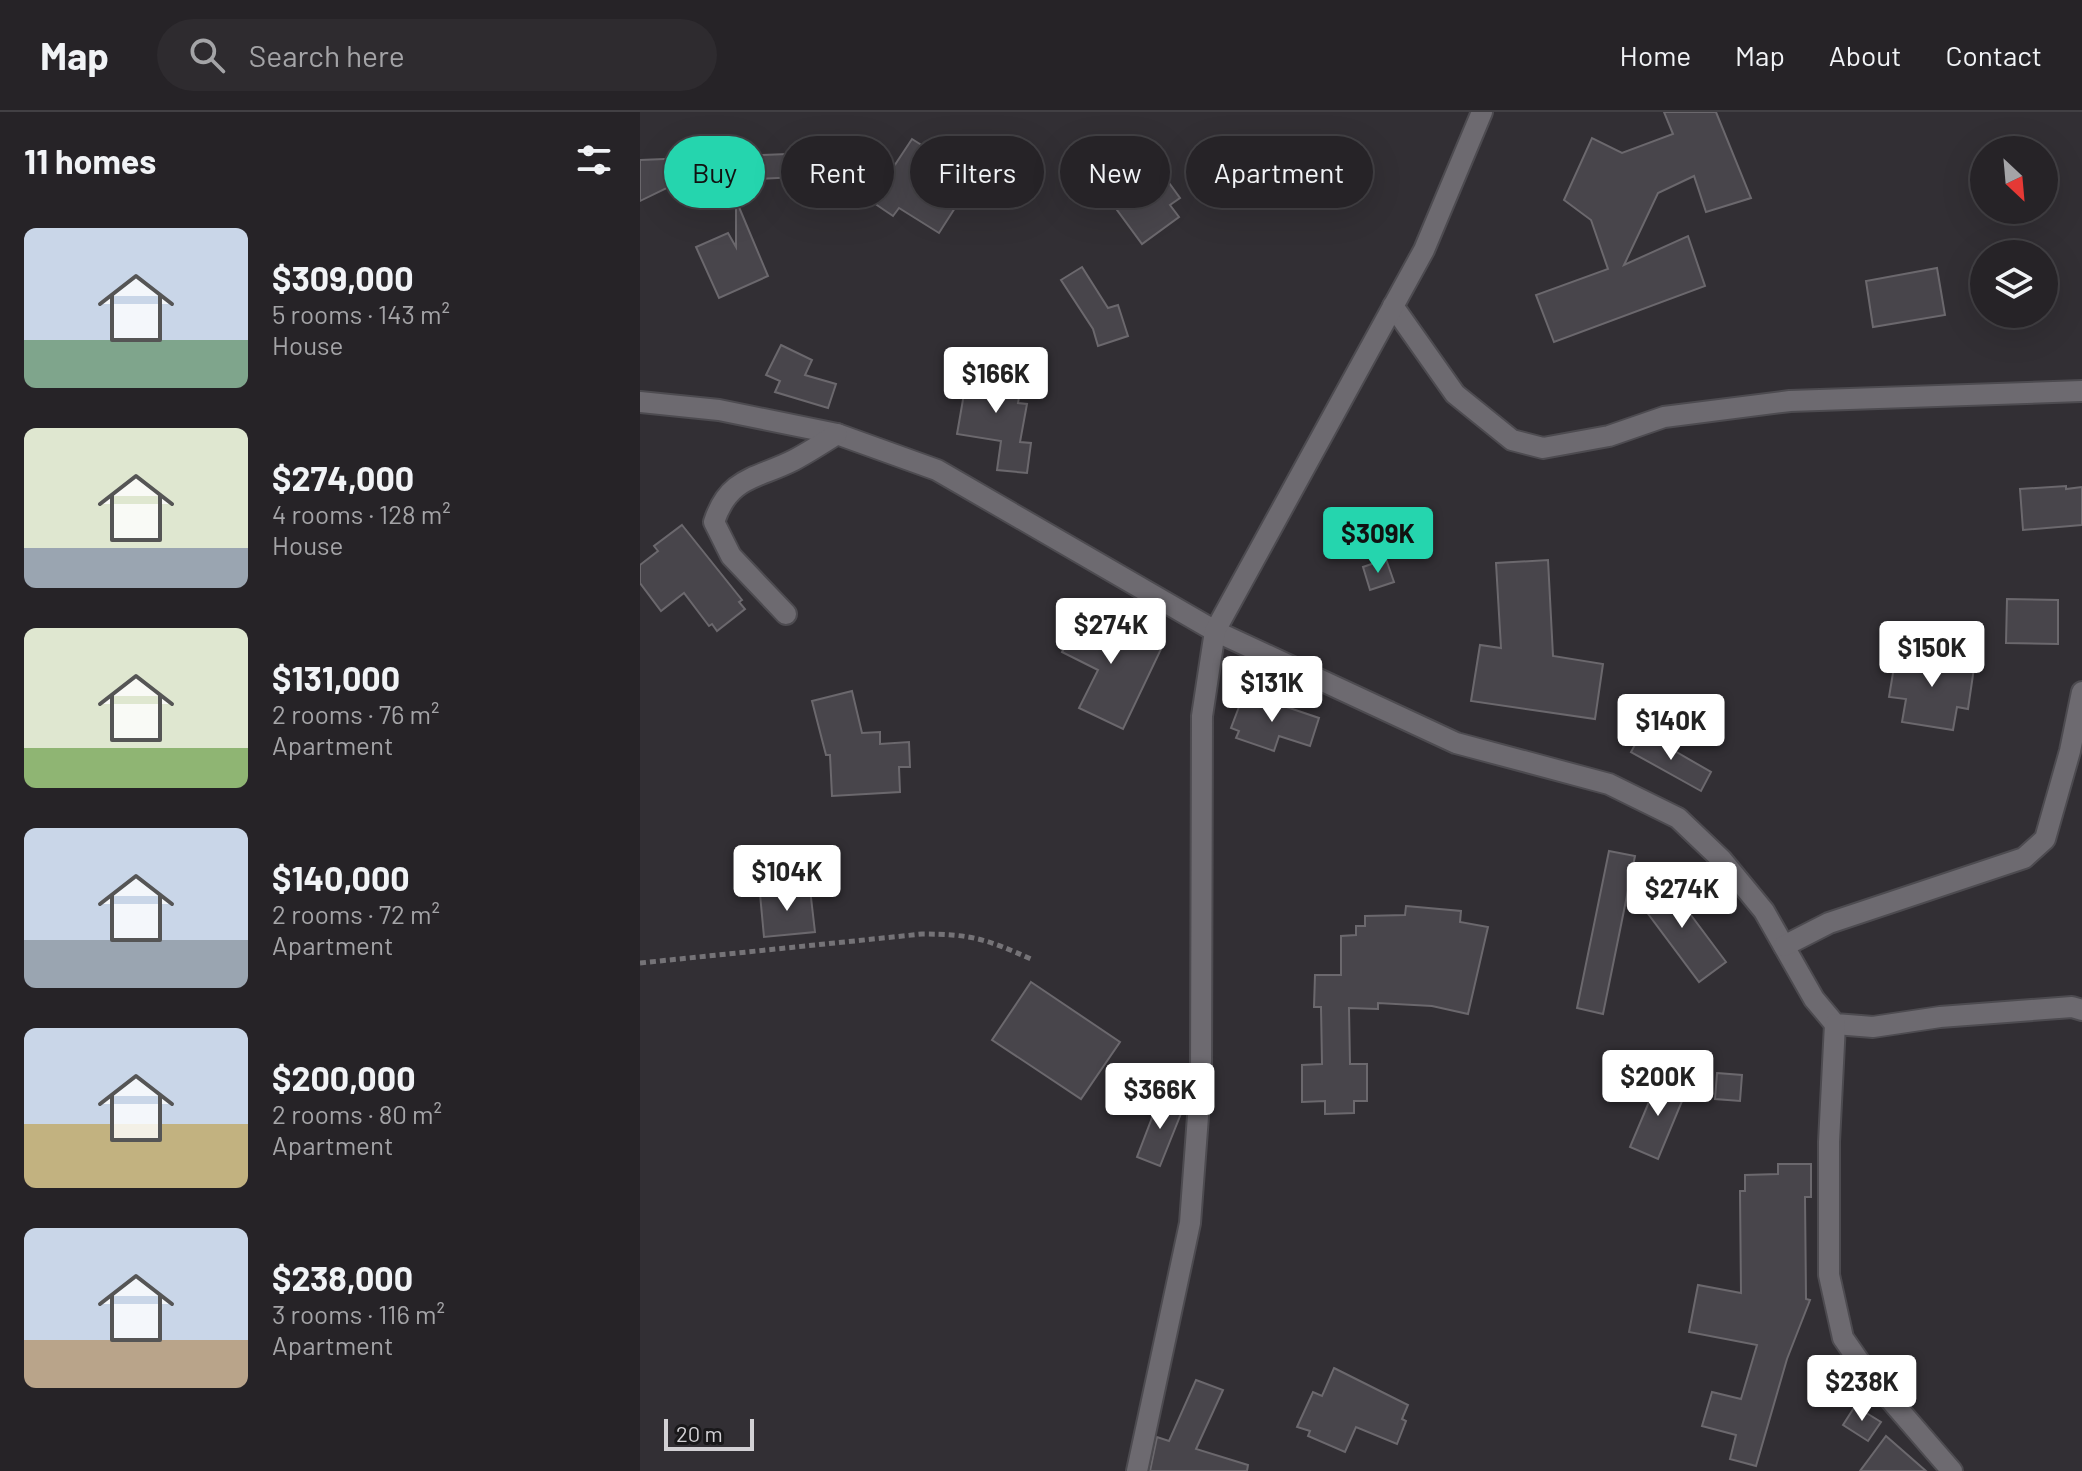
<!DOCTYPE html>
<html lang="en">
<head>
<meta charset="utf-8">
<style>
  :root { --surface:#262327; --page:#2e2b2f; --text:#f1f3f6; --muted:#a4a4a7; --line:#424044; --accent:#25d5ae }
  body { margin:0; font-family:Barlow,sans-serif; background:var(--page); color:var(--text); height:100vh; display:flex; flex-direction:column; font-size:30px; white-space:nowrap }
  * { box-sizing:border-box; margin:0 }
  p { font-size:26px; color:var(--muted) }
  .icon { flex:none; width:44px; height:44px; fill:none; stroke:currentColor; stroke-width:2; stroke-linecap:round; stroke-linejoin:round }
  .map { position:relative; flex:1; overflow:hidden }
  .side { display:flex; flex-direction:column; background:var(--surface); width:640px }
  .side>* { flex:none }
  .top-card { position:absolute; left:24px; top:24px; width:760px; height:72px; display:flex; gap:16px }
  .needle { width:52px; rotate:154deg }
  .fabs { position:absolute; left:1330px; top:24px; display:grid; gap:16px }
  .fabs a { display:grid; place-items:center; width:88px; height:88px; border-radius:50%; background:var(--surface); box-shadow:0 8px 32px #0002,0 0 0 2px var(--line); font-size:40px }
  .scale { position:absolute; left:24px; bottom:20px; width:90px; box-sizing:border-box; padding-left:8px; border:4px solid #d2d0d4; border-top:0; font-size:22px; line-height:28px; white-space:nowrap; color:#d2d0d4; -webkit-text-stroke:6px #19181a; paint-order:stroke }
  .price { position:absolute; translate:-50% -68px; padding:0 18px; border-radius:8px; background:#fff; color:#222; font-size:26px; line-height:52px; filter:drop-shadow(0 2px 4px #0008) }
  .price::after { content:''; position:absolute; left:50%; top:48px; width:24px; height:18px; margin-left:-12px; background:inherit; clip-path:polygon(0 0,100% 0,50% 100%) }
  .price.active { background:var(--accent); color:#111 }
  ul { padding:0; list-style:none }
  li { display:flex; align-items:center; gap:24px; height:200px; padding:0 24px }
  li span { display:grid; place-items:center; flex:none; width:224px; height:160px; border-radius:12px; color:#555 }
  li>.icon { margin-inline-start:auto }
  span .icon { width:96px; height:96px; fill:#fffc; stroke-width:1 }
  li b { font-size:34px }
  h2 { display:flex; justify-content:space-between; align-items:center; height:96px; padding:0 24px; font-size:34px }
  .chip { padding:0 28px; border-radius:36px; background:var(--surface); box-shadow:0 8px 32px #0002,0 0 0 2px var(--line); font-size:28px; line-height:72px }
  .chip.active { background:var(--accent); color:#111 }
  header { display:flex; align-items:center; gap:48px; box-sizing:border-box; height:112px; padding:0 40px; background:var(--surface); border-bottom:2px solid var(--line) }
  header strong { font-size:38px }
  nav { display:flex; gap:44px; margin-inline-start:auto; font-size:28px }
  .search { width:560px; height:72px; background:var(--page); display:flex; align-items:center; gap:20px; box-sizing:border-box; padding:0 28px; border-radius:44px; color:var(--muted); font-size:30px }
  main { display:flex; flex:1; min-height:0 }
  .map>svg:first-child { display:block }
  .building { fill:#48454b; stroke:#6b686d; stroke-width:2 }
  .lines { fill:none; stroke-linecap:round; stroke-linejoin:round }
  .minor-casing { stroke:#4d4b50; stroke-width:24 }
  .path { stroke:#757377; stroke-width:5; stroke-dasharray:6 4; stroke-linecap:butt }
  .minor { stroke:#6d6a70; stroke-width:20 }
</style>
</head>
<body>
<header>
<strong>Map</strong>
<div class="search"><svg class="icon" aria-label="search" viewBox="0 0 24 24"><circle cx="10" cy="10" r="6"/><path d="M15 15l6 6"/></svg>Search here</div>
<nav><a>Home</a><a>Map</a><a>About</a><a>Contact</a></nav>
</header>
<main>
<section class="side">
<h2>11 homes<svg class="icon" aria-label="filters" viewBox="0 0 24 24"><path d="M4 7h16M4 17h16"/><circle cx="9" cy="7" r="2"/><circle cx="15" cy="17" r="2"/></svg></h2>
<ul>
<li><span style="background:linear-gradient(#c9d6e8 70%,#7fa58c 0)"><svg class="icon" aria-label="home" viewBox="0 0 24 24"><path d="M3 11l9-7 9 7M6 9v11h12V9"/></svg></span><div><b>$309,000</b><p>5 rooms · 143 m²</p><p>House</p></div></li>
<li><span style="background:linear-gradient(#dfe7d0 75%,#9aa5b1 0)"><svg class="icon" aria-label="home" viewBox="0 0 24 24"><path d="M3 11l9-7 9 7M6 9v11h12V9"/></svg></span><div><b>$274,000</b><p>4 rooms · 128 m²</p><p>House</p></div></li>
<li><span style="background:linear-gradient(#dfe7d0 75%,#8fb573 0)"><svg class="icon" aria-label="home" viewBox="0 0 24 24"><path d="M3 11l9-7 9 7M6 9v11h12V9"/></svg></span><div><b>$131,000</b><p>2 rooms · 76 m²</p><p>Apartment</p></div></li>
<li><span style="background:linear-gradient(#c9d6e8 70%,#9aa5b1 0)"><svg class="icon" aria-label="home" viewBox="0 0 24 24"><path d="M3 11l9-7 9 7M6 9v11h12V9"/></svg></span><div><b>$140,000</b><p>2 rooms · 72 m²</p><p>Apartment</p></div></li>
<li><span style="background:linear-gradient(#c9d6e8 60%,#c2b280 0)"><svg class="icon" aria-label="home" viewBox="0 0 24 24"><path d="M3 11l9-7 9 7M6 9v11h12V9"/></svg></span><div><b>$200,000</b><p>2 rooms · 80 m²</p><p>Apartment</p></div></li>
<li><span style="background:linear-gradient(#c9d6e8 70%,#b9a48a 0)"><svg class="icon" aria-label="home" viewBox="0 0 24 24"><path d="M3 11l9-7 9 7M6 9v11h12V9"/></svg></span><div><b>$238,000</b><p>3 rooms · 116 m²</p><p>Apartment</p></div></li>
</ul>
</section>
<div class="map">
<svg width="1442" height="1359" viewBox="0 0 1442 1359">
  <rect width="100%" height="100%" fill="#322f34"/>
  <!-- building -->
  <g class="building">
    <path d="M1024,0H1076L1111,86L1066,100L1054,64L1018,81L984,153L1048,124L1065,174L914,230L896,183L968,157L951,108L924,88L952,26L982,41L1033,22Z"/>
    <path d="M272,27L316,55L311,63L329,74L299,121L259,96L253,104L231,89Z"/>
    <path d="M199,40L200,63L93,68L92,44Z"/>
    <path d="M494,40L502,51L511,46L540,86L530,93L539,105L502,132L455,68Z"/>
    <path d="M73,45L32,66L35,72L0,89V48Z"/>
    <path d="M96,88L128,164L79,186L56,135L88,121L96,135Z"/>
    <path d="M442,155L468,196L478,193L488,224L458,234L453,217L421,168Z"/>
    <path d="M1297,156L1305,203L1233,215L1226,169Z"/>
    <path d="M141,233L172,248L165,263L196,272L188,296L135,280L140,269L126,263Z"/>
    <path d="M329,253L383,262L378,291L387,292L380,330L391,331L387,361L357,358L361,329L317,322Z"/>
    <path d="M1426,374V377L1442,375V413L1383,418L1380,377Z"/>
    <path d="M42,413L102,488L99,490L105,497L77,519L72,512L69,514L44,481L21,499L0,471V453L18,439L14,434Z"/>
    <path d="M746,447L754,470L730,478L723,455Z"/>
    <path d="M908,448L913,544L963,552L955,607L831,589L840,533L861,536L856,451Z"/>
    <path d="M1367,487L1418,488V532L1366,531Z"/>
    <path d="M443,497L522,535L483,617L439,596L458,558L422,540Z"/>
    <path d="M1287,541L1335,549L1328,597L1317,595L1313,618L1262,610L1266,587L1249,585L1256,543L1286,548Z"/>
    <path d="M212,579L222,621L240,620V632L269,630L270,655H259L260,680L192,684L190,643H186L172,589Z"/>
    <path d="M614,584L679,606L670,634L639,624L634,639L596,626L599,619L591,616L602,587L611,591Z"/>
    <path d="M1002,620L1071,660L1061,679L991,640Z"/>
    <path d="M969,739L995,744L963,902L937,896Z"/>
    <path d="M1024,767L1086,850L1059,870L997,787Z"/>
    <path d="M170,777L175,820L124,825L120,782Z"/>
    <path d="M766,794L821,799L820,810L848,815L828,902L792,894L738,891V897L709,896L710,952H727V989H714V1001L685,1002V989L662,990V953L682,952L681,895H674L675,863H701V824L716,823V814H725V804L765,803Z"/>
    <path d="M391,870L480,930L441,987L352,928Z"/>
    <path d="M1077,961L1102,963L1100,989L1075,987Z"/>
    <path d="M1019,966L1047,977L1018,1047L990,1035Z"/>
    <path d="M520,985L544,994L520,1054L497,1045Z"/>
    <path d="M1138,1052H1171V1085H1165L1166,1187L1170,1188L1147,1247L1116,1354L1090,1347L1096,1323L1062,1314L1072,1280L1101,1287L1117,1233L1049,1220L1058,1173L1101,1181L1100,1079H1105V1063L1138,1062Z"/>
    <path d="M694,1256L768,1293L762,1307L766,1309L757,1332L716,1315L705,1340L668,1324L670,1319L657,1315L673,1280L682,1284Z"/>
    <path d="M556,1268L583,1278L556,1337L608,1353L607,1359H510L517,1325L529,1329Z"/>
    <path d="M1215,1294L1241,1310L1228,1329L1203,1313Z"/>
    <path d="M1246,1324L1286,1359H1220Z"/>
  </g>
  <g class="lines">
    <defs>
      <g id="minor">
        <path d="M753,194L815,282L872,328L903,336L969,324L1024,305L1150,289L1442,279"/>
        <path d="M0,290L79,298L197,322L297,358L575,519L816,631L969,672L1038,706L1082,748L1124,799L1174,887L1195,912L1233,915L1300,905L1432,895L1442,898"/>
        <path d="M146,502L91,444L74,410C89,364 117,367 154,348C169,340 183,331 197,322"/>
        <path d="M1144,834L1189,811L1384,746L1405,727L1430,639L1442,580"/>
        <path d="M1195,912L1189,1030V1163L1203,1226L1228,1262L1312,1359"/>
        <path d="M497,1359L550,1111L561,964L562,604L575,519L784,138L842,0"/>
      </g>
    </defs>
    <!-- minor casing -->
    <use href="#minor" class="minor-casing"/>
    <!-- path -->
    <path class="path" d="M0,851L282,822C331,822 346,827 391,847"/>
    <!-- minor -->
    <use href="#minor" class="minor"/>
  </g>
</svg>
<div class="fabs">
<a><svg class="needle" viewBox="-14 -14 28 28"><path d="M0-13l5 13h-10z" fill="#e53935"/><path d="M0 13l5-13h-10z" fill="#a4a4a7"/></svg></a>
<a><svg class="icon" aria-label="layers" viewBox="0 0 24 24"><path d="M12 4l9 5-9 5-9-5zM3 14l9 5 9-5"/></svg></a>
</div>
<div class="scale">20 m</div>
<b class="price" style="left:356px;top:303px">$166K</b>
<b class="price active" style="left:738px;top:463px">$309K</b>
<b class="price" style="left:471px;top:554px">$274K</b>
<b class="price" style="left:1292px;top:577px">$150K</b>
<b class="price" style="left:632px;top:612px">$131K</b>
<b class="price" style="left:1031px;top:650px">$140K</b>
<b class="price" style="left:147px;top:801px">$104K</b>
<b class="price" style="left:1042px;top:818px">$274K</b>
<b class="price" style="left:1018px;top:1006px">$200K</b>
<b class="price" style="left:520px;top:1019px">$366K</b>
<b class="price" style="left:1222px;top:1311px">$238K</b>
<div class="top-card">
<a class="chip active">Buy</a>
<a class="chip">Rent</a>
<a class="chip">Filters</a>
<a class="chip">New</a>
<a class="chip">Apartment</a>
</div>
</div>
</main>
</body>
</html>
